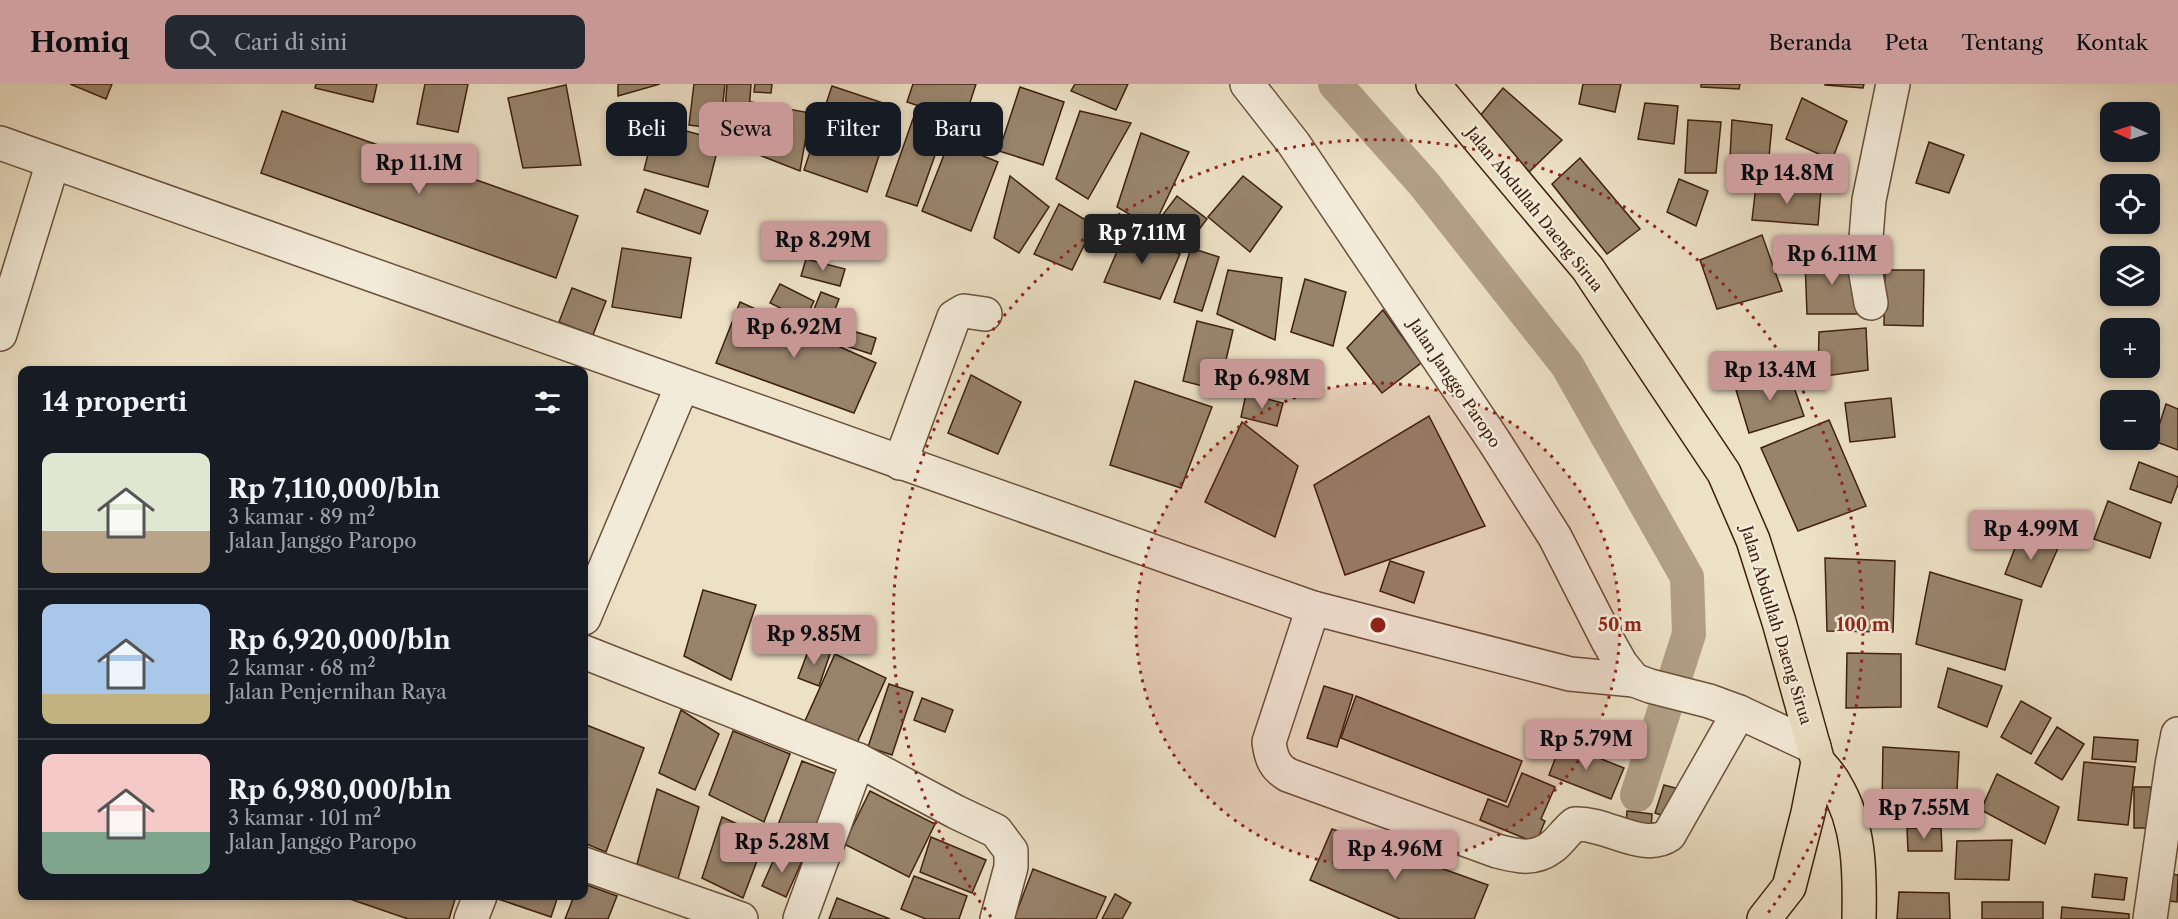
<!DOCTYPE html>
<html lang="id">
<head>
<meta charset="utf-8">
<style>
  :root { --surface:#171b24; --page:#242831; --text:#f1f3f6; --muted:#9ea1a6; --line:#363941; --accent:#c59692 }
  body { margin:0; font-family:"Libre Caslon Text",serif; background:var(--page); color:var(--text); height:100vh; display:flex; flex-direction:column; font-size:22px; white-space:nowrap }
  * { box-sizing:border-box; margin:0 }
  p { font-size:20px; color:var(--muted) }
  .icon { flex:none; width:33px; height:33px; fill:none; stroke:currentColor; stroke-width:2; stroke-linecap:round; stroke-linejoin:round }
  .map { position:relative; flex:1; overflow:hidden }
  .drawer { position:absolute; left:18px; top:282px; width:570px; height:534px; display:flex; flex-direction:column; background:var(--surface); border-radius:12px; box-shadow:0 3px 9px #0003 }
  .drawer>* { flex:none }
  .banner { position:absolute; left:606px; top:18px; width:570px; height:54px; display:flex; gap:12px }
  .needle { width:39px; rotate:273deg }
  .buttons { position:absolute; left:2100px; top:18px; display:grid; gap:12px }
  .buttons a { display:grid; place-items:center; width:60px; height:60px; border-radius:12px; background:var(--surface); box-shadow:0 3px 9px #0003; font-size:30px }
  .price { position:absolute; translate:-50% -51px; padding:0 14px; border-radius:6px; background:var(--accent); color:#111; font-size:20px; line-height:39px; filter:drop-shadow(0 2px 3px #0008) }
  .price::after { content:''; position:absolute; left:50%; top:36px; width:18px; height:14px; margin-left:-9px; background:inherit; clip-path:polygon(0 0,100% 0,50% 100%) }
  .price.active { background:#222; color:#fff }
  ul { padding:0; list-style:none }
  li { display:flex; align-items:center; gap:18px; height:150px; padding:0 24px }
  li+li { border-top:2px solid var(--line) }
  li span { display:grid; place-items:center; flex:none; width:168px; height:120px; border-radius:12px; color:#555 }
  li>.icon { margin-inline-start:auto }
  span .icon { width:72px; height:72px; fill:#fffc; stroke-width:1 }
  li b { font-size:26px }
  h2 { display:flex; justify-content:space-between; align-items:center; height:72px; padding:0 24px; font-size:26px }
  .chip { padding:0 21px; border-radius:12px; background:var(--surface); box-shadow:0 3px 9px #0003; font-size:21px; line-height:54px }
  .chip.active { background:var(--accent); color:#111 }
  header { display:flex; align-items:center; gap:36px; box-sizing:border-box; height:84px; padding:0 30px; background:var(--accent); color:#111 }
  header strong { font-size:28px }
  nav { display:flex; gap:33px; margin-inline-start:auto; font-size:21px }
  .search { width:420px; height:54px; background:var(--page); display:flex; align-items:center; gap:15px; box-sizing:border-box; padding:0 21px; border-radius:12px; color:var(--muted); font-size:22px }
  .map>svg:first-child { display:block }
  .lines { fill:none; stroke-linecap:round; stroke-linejoin:round }
  .canal { stroke:#b19f86; stroke-width:34 }
  .building { fill:#98846d; stroke:#3e200d; stroke-width:1.5 }
  .minor-casing { stroke:#6a503b; stroke-width:36 }
  .major-casing { stroke:#3e200d; stroke-width:36 }
  .minor { stroke:#f3ebd9; stroke-width:33 }
  .major { stroke:#ece0c5; stroke-width:33 }
  .ring { fill:none; stroke:#8f2418; stroke-width:3; stroke-dasharray:3 6 }
  .labels { text-anchor:middle; dominant-baseline:central; stroke-width:5; stroke-linejoin:round; paint-order:stroke }
  .street-label { font-size:16px; fill:#3e200d; stroke:#f3ebd9 }
  .centre { fill:#8f2418; stroke:#f3ebd9; stroke-width:3 }
  .ring-label { font-size:18px; text-anchor:middle; font-weight:bold; fill:#8f2418; stroke:#f3ebd9; stroke-width:5; stroke-linejoin:round; paint-order:stroke }
</style>
</head>
<body>
<header>
<strong>Homiq</strong>
<div class="search"><svg class="icon" aria-label="search" viewBox="0 0 24 24"><circle cx="10" cy="10" r="6"/><path d="M15 15l6 6"/></svg>Cari di sini</div>
<nav><a>Beranda</a><a>Peta</a><a>Tentang</a><a>Kontak</a></nav>
</header>
<div class="map">
<svg width="2178" height="835" viewBox="0 0 2178 835">
  <rect width="100%" height="100%" fill="#ece0c5"/>
  <filter id="stains"><feTurbulence type="fractalNoise" baseFrequency=".00333" numOctaves="4"/><feColorMatrix values="0 0 0 0 .2 0 0 0 0 .09 0 0 0 0 .02 0 0 0 .5 -.17"/></filter>
  <radialGradient id="worn" r=".72"><stop offset=".6" stop-color="#630" stop-opacity="0"/><stop offset="1" stop-color="#630" stop-opacity=".3"/></radialGradient>
  <g class="lines">
    <!-- canal -->
    <path class="canal" d="M1335,0L1424,100L1567,281L1687,493L1689,550L1637,711"/>
  </g>
  <!-- building -->
  <g class="building">
    <path d="M70,0H112L106,15Z"/>
    <path d="M316,0H377L373,18L315,4Z"/>
    <path d="M425,0H468L458,48L417,40Z"/>
    <path d="M618,0H660L618,12Z"/>
    <path d="M694,0H725L720,45L689,41Z"/>
    <path d="M727,0H751L747,53L723,51Z"/>
    <path d="M755,0H772L771,9L754,8Z"/>
    <path d="M913,0H976L964,37L907,18Z"/>
    <path d="M1075,0H1128L1116,26L1071,7Z"/>
    <path d="M1583,0H1621L1615,28L1579,20Z"/>
    <path d="M1701,0H1740L1739,5L1701,3Z"/>
    <path d="M1825,0H1864L1863,4L1825,1Z"/>
    <path d="M566,1L581,81L523,84L508,14Z"/>
    <path d="M832,2L895,23L867,108L804,86Z"/>
    <path d="M1020,3L1064,18L1043,81L999,67Z"/>
    <path d="M1503,4L1562,56L1527,90L1479,33Z"/>
    <path d="M1802,14L1847,37L1832,76L1786,55Z"/>
    <path d="M751,18L810,29L800,87L749,67Z"/>
    <path d="M1645,19L1678,22L1674,60L1638,55Z"/>
    <path d="M978,20L1002,31L994,49L970,37Z"/>
    <path d="M282,27L578,132L556,194L261,89Z"/>
    <path d="M1080,27L1131,39L1088,115L1056,95Z"/>
    <path d="M914,32L945,43L917,122L886,112Z"/>
    <path d="M1688,36L1721,38L1716,89H1685Z"/>
    <path d="M1732,36L1772,41L1767,94L1729,92Z"/>
    <path d="M656,39L720,56L708,103L644,86Z"/>
    <path d="M1141,49L1189,68L1153,144L1117,123Z"/>
    <path d="M949,58L998,78L971,147L922,127Z"/>
    <path d="M1929,58L1964,71L1949,109L1916,99Z"/>
    <path d="M1580,74L1640,145L1607,170L1552,100Z"/>
    <path d="M1010,92L1049,123L1019,169L994,154Z"/>
    <path d="M1243,92L1282,123L1250,168L1208,133Z"/>
    <path d="M1679,95L1708,107L1696,142L1667,128Z"/>
    <path d="M1756,102L1821,105L1818,141L1752,136Z"/>
    <path d="M645,105L708,127L700,150L637,128Z"/>
    <path d="M1177,112L1207,135L1188,160L1158,137Z"/>
    <path d="M1059,120L1094,141L1072,186L1034,170Z"/>
    <path d="M1127,144L1180,170L1160,215L1104,198Z"/>
    <path d="M1762,151L1782,207L1717,225L1700,176Z"/>
    <path d="M622,164L691,174L681,234L612,223Z"/>
    <path d="M1191,164L1219,173L1202,227L1174,218Z"/>
    <path d="M1857,173V230H1807L1805,177Z"/>
    <path d="M806,175L845,185L840,202L801,192Z"/>
    <path d="M1228,186L1282,194L1275,256L1217,230Z"/>
    <path d="M1885,186H1924L1923,242L1884,241Z"/>
    <path d="M1305,195L1346,208L1333,262L1291,248Z"/>
    <path d="M780,200L814,217L805,236L770,219Z"/>
    <path d="M572,204L606,217L593,251L559,238Z"/>
    <path d="M821,208L839,215L829,241L810,235Z"/>
    <path d="M740,218L876,279L854,329L716,279Z"/>
    <path d="M1383,226L1421,279L1382,309L1347,264Z"/>
    <path d="M1197,237L1233,246L1219,306L1183,297Z"/>
    <path d="M833,241L876,254L871,270L828,256Z"/>
    <path d="M1866,244L1868,286L1818,293L1819,248Z"/>
    <path d="M1788,286L1804,332L1749,349L1736,306Z"/>
    <path d="M971,291L1021,318L998,370L948,349Z"/>
    <path d="M1135,297L1212,323L1181,404L1110,381Z"/>
    <path d="M1246,310L1283,319L1277,342L1241,333Z"/>
    <path d="M1891,314L1895,353L1850,358L1845,319Z"/>
    <path d="M2166,320L2178,325V366L2154,357Z"/>
    <path d="M1429,332L1485,442L1345,491L1314,401Z"/>
    <path d="M1829,336L1866,422L1798,447L1761,364Z"/>
    <path d="M1242,338L1298,382L1275,453L1205,418Z"/>
    <path d="M2139,378L2178,393V400L2171,419L2130,405Z"/>
    <path d="M2108,417L2161,439L2150,474L2094,455Z"/>
    <path d="M2020,451L2058,464L2041,503L2005,490Z"/>
    <path d="M1825,474L1895,477L1893,548L1827,547Z"/>
    <path d="M1390,477L1424,488L1414,519L1380,507Z"/>
    <path d="M1930,488L2022,516L2005,586L1916,560Z"/>
    <path d="M703,506L756,521L731,596L684,572Z"/>
    <path d="M810,562L830,570L819,602L798,594Z"/>
    <path d="M1847,569L1901,570V623L1846,624Z"/>
    <path d="M835,570L886,594L856,661L805,637Z"/>
    <path d="M1948,584L2002,602L1987,643L1938,623Z"/>
    <path d="M889,600L913,608L892,671L868,663Z"/>
    <path d="M1324,602L1353,611L1337,663L1307,654Z"/>
    <path d="M1356,612L1522,677L1506,718L1341,654Z"/>
    <path d="M922,614L953,626L945,648L914,636Z"/>
    <path d="M2021,617L2051,634L2031,670L2001,653Z"/>
    <path d="M681,626L719,650L695,706L659,689Z"/>
    <path d="M584,640L644,664L606,768L584,759Z"/>
    <path d="M2057,643L2084,660L2062,696L2035,679Z"/>
    <path d="M733,647L790,670L764,738L709,711Z"/>
    <path d="M2094,653L2138,656L2136,678L2092,675Z"/>
    <path d="M1561,659L1624,684L1611,715L1549,691Z"/>
    <path d="M1883,663L1959,668L1956,725L1882,720Z"/>
    <path d="M802,677L839,691L812,763L775,749Z"/>
    <path d="M2084,678L2135,683L2128,741L2078,736Z"/>
    <path d="M1522,689L1555,703L1541,735L1545,737L1536,759L1480,736L1488,715L1508,723Z"/>
    <path d="M1997,690L2059,723L2045,760L1981,726Z"/>
    <path d="M1664,701L1679,705L1670,734L1655,729Z"/>
    <rect x="2134" y="703" width="17" height="41"/>
    <path d="M657,705L699,723L678,795L637,780Z"/>
    <path d="M870,707L935,740L909,793L844,760Z"/>
    <path d="M1627,727L1652,730L1651,744L1626,741Z"/>
    <path d="M722,733L766,753L743,814L702,794Z"/>
    <path d="M1907,744H1941L1942,767H1908Z"/>
    <path d="M1332,745L1488,801L1474,835H1400L1310,796Z"/>
    <path d="M931,753L986,776L972,809L920,788Z"/>
    <path d="M2012,756L2009,796L1955,795L1957,757Z"/>
    <path d="M778,766L802,777L786,813L762,802Z"/>
    <path d="M1033,785L1106,813L1096,835H1014Z"/>
    <path d="M2165,789L2178,791L2177,818L2161,816Z"/>
    <path d="M2095,790L2127,794L2124,816L2092,813Z"/>
    <path d="M914,792L967,812L959,835H926L901,825Z"/>
    <path d="M584,800L617,812L608,835H565L574,812H584Z"/>
    <path d="M1899,808L1949,809L1950,835H1897Z"/>
    <path d="M1115,810L1131,819L1122,835H1102Z"/>
    <path d="M348,812H456L449,835H408L347,814Z"/>
    <path d="M500,812H558L551,833L498,815Z"/>
    <path d="M837,814L890,835H829Z"/>
    <rect x="1982" y="818" width="61" height="17"/>
    <path d="M2062,823L2129,830V835H2061Z"/>
  </g>
  <g class="lines">
    <defs>
      <g id="minor">
        <path d="M1247,0L1294,60L1494,357L1555,453L1608,557L1621,580L1634,596L1650,602L1709,617L1739,628L1814,663"/>
        <path d="M0,59L1313,524L1570,590L1634,596"/>
        <path d="M1871,219L1864,179L1869,116L1893,0"/>
        <path d="M0,250L53,78"/>
        <path d="M900,379L954,233L964,227L985,230"/>
        <path d="M1313,524L1269,658C1271,673 1274,683 1288,691L1497,767C1516,772 1534,777 1552,763C1560,757 1566,747 1575,740C1606,738 1643,769 1669,751L1739,628"/>
        <path d="M584,534L682,302"/>
        <path d="M584,568L858,676L800,835"/>
        <path d="M858,676L956,728L996,747L1011,767V783L997,835"/>
        <path d="M584,780L741,835"/>
        <path d="M471,835L480,812"/>
        <path d="M2150,835L2172,681L2178,650"/>
      </g>
      <g id="major">
        <path d="M1433,0L1588,185L1724,389L1753,456L1779,538L1818,678L1808,729L1789,803L1764,835"/>
        <path d="M1818,678C1824,685 1831,692 1835,700C1860,741 1860,788 1859,835"/>
      </g>
    </defs>
    <!-- minor casing -->
    <use href="#minor" class="minor-casing"/>
    <!-- major casing -->
    <use href="#major" class="major-casing"/>
    <!-- minor -->
    <use href="#minor" class="minor"/>
    <!-- major -->
    <use href="#major" class="major"/>
  </g>
  <!-- distance rings -->
  <circle cx="1378" cy="541" r="242" fill="#8f2418" fill-opacity=".12"/>
  <g class="ring">
    <circle cx="1378" cy="541" r="242"/>
    <path d="M991 833A485 485 0 1 1 1765 833"/>
  </g>
  <g class="labels">
    <!-- street labels -->
    <g class="street-label">
      <text transform="translate(1535 125) rotate(51)">Jalan Abdullah Daeng Sirua</text>
      <text transform="translate(1455 299) rotate(56)">Jalan Janggo Paropo</text>
      <text transform="translate(1777 541) rotate(73)">Jalan Abdullah Daeng Sirua</text>
    </g>
  </g>
  <circle cx="1378" cy="541" r="9" class="centre"/>
  <g class="ring-label">
    <text x="1620" y="547">50 m</text>
    <text x="1863" y="547">100 m</text>
  </g>
  <rect width="100%" height="100%" filter="url(#stains)"/>
  <rect width="100%" height="100%" fill="url(#worn)"/>
</svg>
<div class="buttons">
<a><svg class="needle" viewBox="-14 -14 28 28"><path d="M0-13l5 13h-10z" fill="#e53935"/><path d="M0 13l5-13h-10z" fill="#9ea1a6"/></svg></a>
<a><svg class="icon" aria-label="locate" viewBox="0 0 24 24"><circle cx="12" cy="12" r="6"/><path d="M12 2v4M12 18v4M2 12h4M18 12h4"/></svg></a>
<a><svg class="icon" aria-label="layers" viewBox="0 0 24 24"><path d="M12 4l9 5-9 5-9-5zM3 14l9 5 9-5"/></svg></a>
<a>+</a>
<a>−</a>
</div>
<b class="price" style="left:419px;top:111px">Rp 11.1M</b>
<b class="price" style="left:1787px;top:121px">Rp 14.8M</b>
<b class="price active" style="left:1142px;top:181px">Rp 7.11M</b>
<b class="price" style="left:823px;top:188px">Rp 8.29M</b>
<b class="price" style="left:1832px;top:202px">Rp 6.11M</b>
<b class="price" style="left:794px;top:275px">Rp 6.92M</b>
<b class="price" style="left:1770px;top:318px">Rp 13.4M</b>
<b class="price" style="left:1262px;top:326px">Rp 6.98M</b>
<b class="price" style="left:2031px;top:477px">Rp 4.99M</b>
<b class="price" style="left:814px;top:582px">Rp 9.85M</b>
<b class="price" style="left:1586px;top:687px">Rp 5.79M</b>
<b class="price" style="left:1924px;top:756px">Rp 7.55M</b>
<b class="price" style="left:782px;top:790px">Rp 5.28M</b>
<b class="price" style="left:1395px;top:797px">Rp 4.96M</b>
<div class="banner">
<a class="chip">Beli</a>
<a class="chip active">Sewa</a>
<a class="chip">Filter</a>
<a class="chip">Baru</a>
</div>
<section class="drawer">
<h2>14 properti<svg class="icon" aria-label="filters" viewBox="0 0 24 24"><path d="M4 7h16M4 17h16"/><circle cx="9" cy="7" r="2"/><circle cx="15" cy="17" r="2"/></svg></h2>
<ul>
<li><span style="background:linear-gradient(#dfe7d0 65%,#b9a48a 0)"><svg class="icon" aria-label="home" viewBox="0 0 24 24"><path d="M3 11l9-7 9 7M6 9v11h12V9"/></svg></span><div><b>Rp 7,110,000/bln</b><p>3 kamar · 89 m²</p><p>Jalan Janggo Paropo</p></div></li>
<li><span style="background:linear-gradient(#a9c7e8 75%,#c2b280 0)"><svg class="icon" aria-label="home" viewBox="0 0 24 24"><path d="M3 11l9-7 9 7M6 9v11h12V9"/></svg></span><div><b>Rp 6,920,000/bln</b><p>2 kamar · 68 m²</p><p>Jalan Penjernihan Raya</p></div></li>
<li><span style="background:linear-gradient(#f6c9c9 65%,#7fa58c 0)"><svg class="icon" aria-label="home" viewBox="0 0 24 24"><path d="M3 11l9-7 9 7M6 9v11h12V9"/></svg></span><div><b>Rp 6,980,000/bln</b><p>3 kamar · 101 m²</p><p>Jalan Janggo Paropo</p></div></li>
</ul>
</section>
</div>
</body>
</html>
